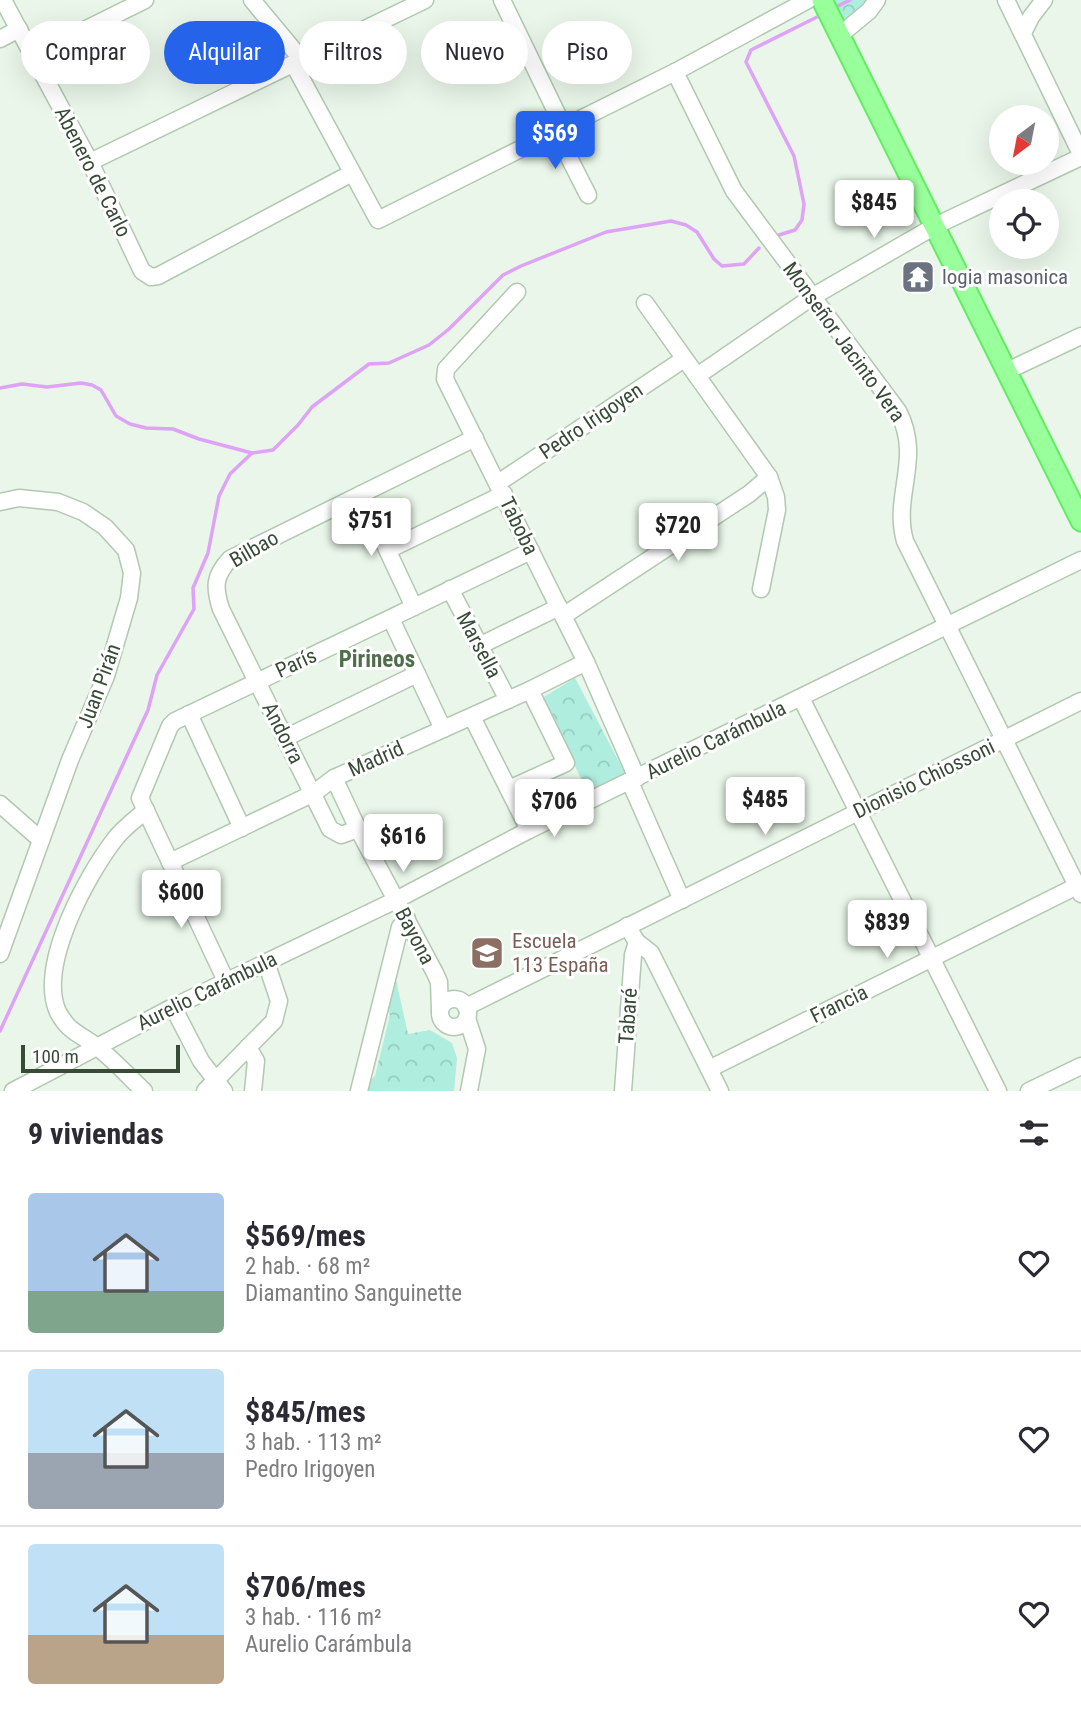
<!DOCTYPE html>
<html lang="es">
<head>
<meta charset="utf-8">
<style>
  :root { --surface:#fff; --page:#f2f2f3; --text:#2b2b33; --muted:#7c7c81; --line:#e1e1e2; --accent:#2563eb }
  body { margin:0; font-family:"Roboto Condensed",sans-serif; background:var(--page); color:var(--text); height:100vh; display:flex; flex-direction:column; font-size:26px; white-space:nowrap }
  * { box-sizing:border-box; margin:0 }
  p { font-size:23px; color:var(--muted) }
  .icon { flex:none; width:38px; height:38px; fill:none; stroke:currentColor; stroke-width:2; stroke-linecap:round; stroke-linejoin:round }
  .map { position:relative; height:1091px; overflow:hidden }
  .sheet { display:flex; flex-direction:column; background:var(--surface); flex:1 }
  .sheet>* { flex:none }
  .banner { position:absolute; left:21px; top:21px; width:700px; height:63px; display:flex; gap:14px }
  .needle { width:46px; rotate:212deg }
  .buttons { position:absolute; left:989px; top:105px; display:grid; gap:14px }
  .buttons a { display:grid; place-items:center; width:70px; height:70px; border-radius:50%; background:var(--surface); box-shadow:0 7px 28px #0002; font-size:35px }
  .scale { position:absolute; left:21px; bottom:18px; width:159px; box-sizing:border-box; padding-left:7px; border:4px solid #384b37; border-top:0; font-size:19px; line-height:24px; white-space:nowrap; color:#384b37; -webkit-text-stroke:5px #fff; paint-order:stroke }
  .price { position:absolute; translate:-50% -60px; padding:0 16px; border-radius:7px; background:#fff; color:#222; font-size:23px; line-height:46px; filter:drop-shadow(0 2px 4px #0008) }
  .price::after { content:''; position:absolute; left:50%; top:42px; width:21px; height:16px; margin-left:-10px; background:inherit; clip-path:polygon(0 0,100% 0,50% 100%) }
  .price.on { background:var(--accent); color:#fff }
  ul { padding:0; list-style:none }
  li { display:flex; align-items:center; gap:21px; height:175px; padding:0 28px }
  li+li { border-top:2px solid var(--line) }
  li span { display:grid; place-items:center; flex:none; width:196px; height:140px; border-radius:7px; color:#555 }
  li>.icon { margin-inline-start:auto }
  span .icon { width:84px; height:84px; fill:#fffc; stroke-width:1 }
  li b { font-size:30px }
  h2 { display:flex; justify-content:space-between; align-items:center; height:84px; padding:0 28px; font-size:30px }
  .tag { padding:0 24px; border-radius:32px; background:var(--surface); box-shadow:0 7px 28px #0002; font-size:24px; line-height:63px }
  .tag.on { background:var(--accent); color:#fff }
  .map>svg:first-child { display:block }
  .park { fill:url(#park-crowns) }
  .lines { fill:none; stroke-linecap:round; stroke-linejoin:round }
  .stream { stroke:#dea2f7; stroke-width:3.5 }
  .minor-casing { stroke:#b2c8b1; stroke-width:19 }
  .major-casing { stroke:#5fee60; stroke-width:23 }
  .minor { stroke:#fff; stroke-width:16 }
  .major { stroke:#99ff9b; stroke-width:19 }
  .labels { text-anchor:middle; dominant-baseline:central; stroke-width:6; stroke-linejoin:round; paint-order:stroke }
  .street-label { font-size:21px; fill:#384b37; stroke:#fff }
  .worship-label { font-size:21px; fill:#5b616d; stroke:#fff; text-anchor:start }
  .education-label { font-size:21px; fill:#785e54; stroke:#fff; text-anchor:start }
  .neighbourhood-label { font-size:23px; font-weight:bold; fill:#506e4d; stroke:#fff }
</style>
</head>
<body>
<div class="map">
<svg width="1081" height="1091" viewBox="0 0 1081 1091">
  <defs>
    <pattern id="park-crowns" width="20" height="18" patternUnits="userSpaceOnUse" patternTransform="scale(1.75)"><rect width="20" height="18" fill="#afedde"/><path d="M2 6a3 3 0 1 1 6 0M12 15a3 3 0 1 1 6 0" fill="none" stroke="#97cdbf"/></pattern>
  </defs>
  <rect width="100%" height="100%" fill="#e9f6e9"/>
  <!-- park -->
  <g class="park">
    <path d="M830,0H870L842,24Z"/>
    <path d="M575,678L626,775L589,795L542,698Z"/>
    <path d="M394,971L408,1034L430,1030L452,1043L457,1058L454,1091H365L367,1083L375,1076L390,1015L386,1004Z"/>
  </g>
  <g class="lines">
    <!-- stream -->
    <g class="stream">
      <path d="M834,8L850,0"/>
      <path d="M779,235L795,230L802,220L804,204L794,156L746,62L751,50L821,15"/>
      <path d="M0,388L22,384L47,387L81,383L92,385L101,390L116,416L130,424L146,428L173,429L199,439L252,453"/>
      <path d="M0,1031L148,710L157,675L194,609L193,588L208,553L219,496L230,474L252,453L273,450L298,425L312,407L369,364L389,363L429,345L449,329L503,275L521,266L606,232L671,221L686,225L697,232L714,259L722,266L744,264L759,248"/>
    </g>
    <defs>
      <g id="minor">
        <path d="M3,0L90,162L142,271L151,277L158,276L352,173"/>
        <path d="M252,0L302,60"/>
        <path d="M502,0L563,126"/>
        <path d="M1006,0L1081,154"/>
        <path d="M1023,33L1031,17L1044,0"/>
        <path d="M840,35L869,11L877,0"/>
        <path d="M0,39L19,29"/>
        <path d="M32,56L145,0"/>
        <path d="M294,65L378,220L675,72L808,0"/>
        <path d="M675,72L734,191L898,411C923,459 892,495 905,541L1081,894"/>
        <path d="M555,130L588,195"/>
        <path d="M90,162L425,0"/>
        <path d="M517,292L446,369L445,379L586,662L637,778"/>
        <path d="M645,303L769,477L776,497L777,510L761,589"/>
        <path d="M1007,371L1081,336"/>
        <path d="M697,376L812,297L935,226L1081,157"/>
        <path d="M498,483L684,359"/>
        <path d="M361,494L414,607"/>
        <path d="M0,502L19,498L58,502L83,512L105,527L126,550L132,573L129,598L106,676L70,760L0,954"/>
        <path d="M388,550L504,494"/>
        <path d="M450,589L508,700"/>
        <path d="M563,616L749,494L769,477"/>
        <path d="M391,619L443,729"/>
        <path d="M479,646L559,607"/>
        <path d="M801,698L998,1091"/>
        <path d="M189,714L242,828"/>
        <path d="M472,717L529,830"/>
        <path d="M285,738L417,674"/>
        <path d="M334,778L358,829L435,973L439,982L440,1011"/>
        <path d="M630,782L682,900"/>
        <path d="M509,789L566,763L530,690"/>
        <path d="M0,804L41,840"/>
        <path d="M358,829L341,835L330,829L221,609C214,587 214,576 230,559L475,438"/>
        <path d="M170,862L314,793L334,778L530,690L586,662"/>
        <path d="M627,926L637,942L651,953L720,1091"/>
        <path d="M226,981L140,798L170,726L175,721L531,551"/>
        <circle cx="454" cy="1013" r="14"/>
        <path d="M173,1007L201,1061L224,1091"/>
        <path d="M466,1007L1081,701"/>
        <path d="M467,1018L477,1049L469,1091"/>
        <path d="M248,1047L256,1061L253,1091"/>
        <path d="M709,1069L1081,884"/>
        <path d="M13,1091L173,1007L396,900L529,830L1081,560"/>
        <path d="M144,1091C129,1077 114,1060 97,1047C81,1034 69,1033 58,1012C37,966 87,875 115,839C123,828 136,819 146,810"/>
        <path d="M205,1091L274,1021L279,1001L266,962"/>
        <path d="M359,1091L400,927L407,919"/>
        <path d="M623,1091L633,955L637,942"/>
        <path d="M1029,1091L1081,1066"/>
      </g>
      <path id="major" d="M822,0L1081,521"/>
    </defs>
    <!-- minor casing -->
    <use href="#minor" class="minor-casing"/>
    <!-- major casing -->
    <use href="#major" class="major-casing"/>
    <!-- minor -->
    <use href="#minor" class="minor"/>
    <!-- major -->
    <use href="#major" class="major"/>
  </g>
  <!-- icons -->
  <defs>
    <symbol id="temple-square" viewBox="-11 -11 22 22"><rect x="-9" y="-9" width="18" height="18" rx="4" fill="#6b7280" stroke="#fff"/><path d="M0-6L5-2H3V0L6.5 2.5H4V6H1.5V3h-3V6H-4V2.5H-6.5L-3 0V-2H-5Z" fill="#fff"/></symbol>
    <symbol id="school-square" viewBox="-11 -11 22 22"><rect x="-9" y="-9" width="18" height="18" rx="4" fill="#8d6e63" stroke="#fff"/><path d="M0-5L7-2L0 1L-7-2ZM-4 1L0 2.5L4 1V4Q0 6-4 4Z" fill="#fff"/></symbol>
  </defs>
  <g fill-rule="evenodd">
    <use href="#temple-square" x="899" y="258" width="38" height="38"/>
    <use href="#school-square" x="468" y="934" width="38" height="38"/>
  </g>
  <g class="labels">
    <!-- street labels -->
    <g class="street-label">
      <text transform="translate(93 172) rotate(63)">Abenero de Carlo</text>
      <text transform="translate(844 342) rotate(54)">Monseñor Jacinto Vera</text>
      <text transform="translate(591 421) rotate(-34)">Pedro Irigoyen</text>
      <text transform="translate(519 526) rotate(64)">Taboba</text>
      <text transform="translate(254 549) rotate(-30)">Bilbao</text>
      <text transform="translate(479 645) rotate(62)">Marsella</text>
      <text transform="translate(296 663) rotate(-25)">París</text>
      <text transform="translate(99 686) rotate(-70)">Juan Pirán</text>
      <text transform="translate(283 733) rotate(63)">Andorra</text>
      <text transform="translate(716 740) rotate(-26)">Aurelio Carámbula</text>
      <text transform="translate(376 759) rotate(-24)">Madrid</text>
      <text transform="translate(924 779) rotate(-26)">Dionisio Chiossoni</text>
      <text transform="translate(415 936) rotate(62)">Bayona</text>
      <text transform="translate(207 991) rotate(-26)">Aurelio Carámbula</text>
      <text transform="translate(839 1004) rotate(-26)">Francia</text>
      <text transform="translate(628 1016) rotate(-86)">Tabaré</text>
    </g>
    <!-- worship labels -->
    <g class="worship-label">
      <text x="942" y="277">logia masonica</text>
    </g>
    <!-- education labels -->
    <g class="education-label">
      <text x="512" y="941">Escuela<tspan x="512" dy="24">113 España</tspan></text>
    </g>
    <!-- neighbourhood labels -->
    <g class="neighbourhood-label">
      <text x="377" y="659">Pirineos</text>
    </g>
  </g>
</svg>
<div class="buttons">
<a><svg class="needle" viewBox="-14 -14 28 28"><path d="M0-13l5 13h-10z" fill="#e53935"/><path d="M0 13l5-13h-10z" fill="#7c7c81"/></svg></a>
<a><svg class="icon" aria-label="locate" viewBox="0 0 24 24"><circle cx="12" cy="12" r="6"/><path d="M12 2v4M12 18v4M2 12h4M18 12h4"/></svg></a>
</div>
<div class="scale">100 m</div>
<b class="price on" style="left:555px;top:171px">$569</b>
<b class="price" style="left:874px;top:240px">$845</b>
<b class="price" style="left:371px;top:558px">$751</b>
<b class="price" style="left:678px;top:563px">$720</b>
<b class="price" style="left:765px;top:837px">$485</b>
<b class="price" style="left:554px;top:839px">$706</b>
<b class="price" style="left:403px;top:874px">$616</b>
<b class="price" style="left:181px;top:930px">$600</b>
<b class="price" style="left:887px;top:960px">$839</b>
<div class="banner">
<a class="tag">Comprar</a>
<a class="tag on">Alquilar</a>
<a class="tag">Filtros</a>
<a class="tag">Nuevo</a>
<a class="tag">Piso</a>
</div>
</div>
<section class="sheet">
<h2>9 viviendas<svg class="icon" aria-label="filters" viewBox="0 0 24 24"><path d="M4 7h16M4 17h16"/><circle cx="9" cy="7" r="2"/><circle cx="15" cy="17" r="2"/></svg></h2>
<ul>
<li><span style="background:linear-gradient(#a9c7e8 70%,#7fa58c 0)"><svg class="icon" aria-label="home" viewBox="0 0 24 24"><path d="M3 11l9-7 9 7M6 9v11h12V9"/></svg></span><div><b>$569/mes</b><p>2 hab. · 68 m²</p><p>Diamantino Sanguinette</p></div><svg class="icon" aria-label="heart" viewBox="0 0 24 24"><path d="M12 20l-8-8c-3-5 5-10 8-4 3-6 11-1 8 4z"/></svg></li>
<li><span style="background:linear-gradient(#bfe0f5 60%,#9aa5b1 0)"><svg class="icon" aria-label="home" viewBox="0 0 24 24"><path d="M3 11l9-7 9 7M6 9v11h12V9"/></svg></span><div><b>$845/mes</b><p>3 hab. · 113 m²</p><p>Pedro Irigoyen</p></div><svg class="icon" aria-label="heart" viewBox="0 0 24 24"><path d="M12 20l-8-8c-3-5 5-10 8-4 3-6 11-1 8 4z"/></svg></li>
<li><span style="background:linear-gradient(#bfe0f5 65%,#b9a48a 0)"><svg class="icon" aria-label="home" viewBox="0 0 24 24"><path d="M3 11l9-7 9 7M6 9v11h12V9"/></svg></span><div><b>$706/mes</b><p>3 hab. · 116 m²</p><p>Aurelio Carámbula</p></div><svg class="icon" aria-label="heart" viewBox="0 0 24 24"><path d="M12 20l-8-8c-3-5 5-10 8-4 3-6 11-1 8 4z"/></svg></li>
</ul>
</section>
</body>
</html>
